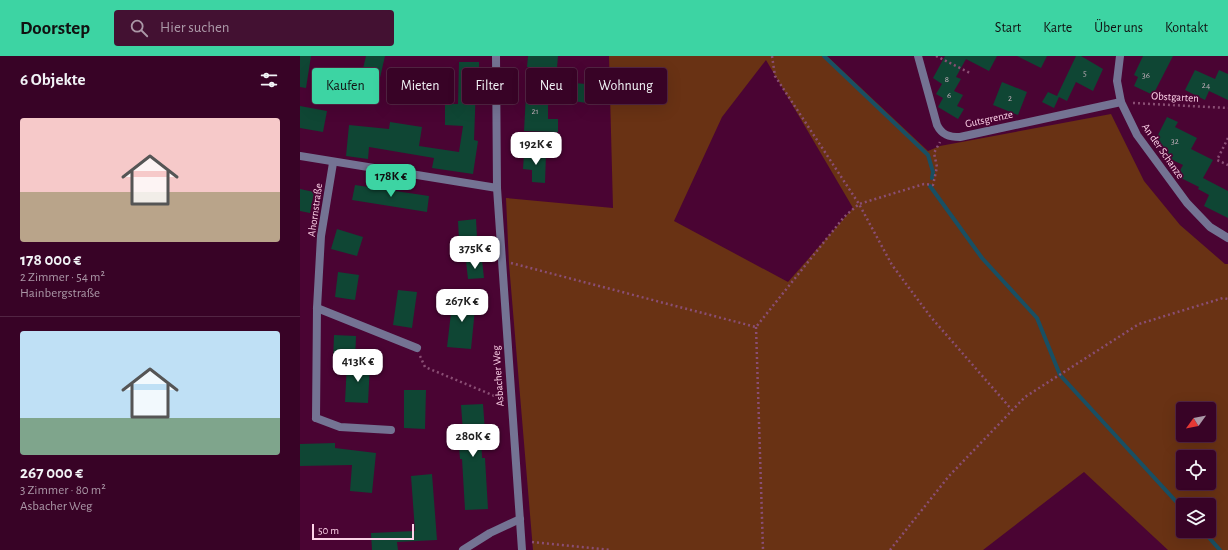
<!DOCTYPE html>
<html lang="de">
<head>
<meta charset="utf-8">
<style>
  :root { --surface:#380326; --page:#431132; --text:#f1f3f6; --muted:#ab98a7; --line:#522543; --accent:#3dd4a3 }
  body { margin:0; font-family:"Alegreya Sans",sans-serif; background:var(--page); color:var(--text); height:100vh; display:flex; flex-direction:column; font-size:15px; white-space:nowrap }
  * { box-sizing:border-box; margin:0 }
  p { font-size:13px; color:var(--muted) }
  .icon { flex:none; width:22px; height:22px; fill:none; stroke:currentColor; stroke-width:2; stroke-linecap:round; stroke-linejoin:round }
  .map { position:relative; flex:1; overflow:hidden }
  .details { display:flex; flex-direction:column; background:var(--surface); width:300px }
  .details>* { flex:none }
  .guide { position:absolute; left:12px; top:12px; width:380px; height:36px; display:flex; gap:8px }
  .needle { width:26px; rotate:237deg }
  .controls { position:absolute; left:876px; top:346px; display:grid; gap:8px }
  .controls a { display:grid; place-items:center; width:40px; height:40px; border-radius:4px; background:var(--surface); box-shadow:0 4px 16px #0002,0 0 0 1px var(--line); font-size:20px }
  .scale { position:absolute; left:12px; bottom:10px; width:102px; box-sizing:border-box; padding-left:4px; border:2px solid #fdd2e8; border-top:0; font-size:11px; line-height:14px; white-space:nowrap; color:#fdd2e8; -webkit-text-stroke:3px #4a0433; paint-order:stroke }
  .price { position:absolute; translate:-50% -34px; padding:0 9px; border-radius:8px; background:#fff; color:#222; font-size:13px; line-height:26px; filter:drop-shadow(0 1px 2px #0008) }
  .price::after { content:''; position:absolute; left:50%; top:24px; width:12px; height:9px; margin-left:-6px; background:inherit; clip-path:polygon(0 0,100% 0,50% 100%) }
  .price.active { background:var(--accent); color:#111 }
  ul { padding:0; list-style:none }
  li { display:grid; align-content:center; gap:8px; height:212px; padding:0 20px }
  li+li { border-top:1px solid var(--line) }
  li span { display:grid; place-items:center; height:124px; border-radius:4px; color:#555 }
  li>.icon { margin-inline-start:auto }
  span .icon { width:72px; height:72px; fill:#fffc; stroke-width:1 }
  li b { font-size:17px }
  h2 { display:flex; justify-content:space-between; align-items:center; height:48px; padding:0 20px; font-size:17px }
  .chip { padding:0 14px; border-radius:4px; background:var(--surface); box-shadow:0 4px 16px #0002,0 0 0 1px var(--line); font-size:14px; line-height:36px }
  .chip.active { background:var(--accent); color:#111 }
  header { display:flex; align-items:center; gap:24px; box-sizing:border-box; height:56px; padding:0 20px; background:var(--accent); color:#111 }
  header strong { font-size:19px }
  nav { display:flex; gap:22px; margin-inline-start:auto; font-size:14px }
  .search { width:280px; height:36px; background:var(--page); display:flex; align-items:center; gap:10px; box-sizing:border-box; padding:0 14px; border-radius:4px; color:var(--muted); font-size:15px }
  main { display:flex; flex:1; min-height:0 }
  .map>svg:first-child { display:block }
  .green { fill:#693214; fill-rule:evenodd }
  .lines { fill:none; stroke-linecap:round; stroke-linejoin:round }
  .stream { stroke:#194f63; stroke-width:4 }
  .building { fill:#0f4634 }
  .path { stroke:#8a4e74; stroke-width:2.5; stroke-dasharray:2 3; stroke-linecap:butt }
  .lane { stroke:#747393; stroke-width:8 }
  .street { stroke:#747393; stroke-width:8 }
  .labels { text-anchor:middle; dominant-baseline:central; stroke-width:3.5; stroke-linejoin:round; paint-order:stroke }
  .number-label { font-size:9px; fill:#c2afbb }
  .street-label { font-size:11px; fill:#fdd2e8; stroke:#4a0433 }
</style>
</head>
<body>
<header>
<strong>Doorstep</strong>
<div class="search"><svg class="icon" aria-label="search" viewBox="0 0 24 24"><circle cx="10" cy="10" r="6"/><path d="M15 15l6 6"/></svg>Hier suchen</div>
<nav><a>Start</a><a>Karte</a><a>Über uns</a><a>Kontakt</a></nav>
</header>
<main>
<section class="details">
<h2>6 Objekte<svg class="icon" aria-label="filters" viewBox="0 0 24 24"><path d="M4 7h16M4 17h16"/><circle cx="9" cy="7" r="2"/><circle cx="15" cy="17" r="2"/></svg></h2>
<ul>
<li><span style="background:linear-gradient(#f6c9c9 60%,#b9a48a 0)"><svg class="icon" aria-label="home" viewBox="0 0 24 24"><path d="M3 11l9-7 9 7M6 9v11h12V9"/></svg></span><div><b>178 000 €</b><p>2 Zimmer · 54 m²</p><p>Hainbergstraße</p></div></li>
<li><span style="background:linear-gradient(#bfe0f5 70%,#7fa58c 0)"><svg class="icon" aria-label="home" viewBox="0 0 24 24"><path d="M3 11l9-7 9 7M6 9v11h12V9"/></svg></span><div><b>267 000 €</b><p>3 Zimmer · 80 m²</p><p>Asbacher Weg</p></div></li>
</ul>
</section>
<div class="map">
<svg width="928" height="494" viewBox="0 0 928 494">
  <rect width="100%" height="100%" fill="#4a0433"/>
  <!-- green -->
  <path class="green" d="M309,0H527L628,95L640,90L811,58L844,125L880,169L925,208H928V494H868L784,416L683,494H233L209,208L206,142L313,152ZM466,4L553,152L488,226L374,165L422,61ZM883,353H909V379H883ZM883,401H909V427H883ZM883,449H909V475H883Z"/>
  <g class="lines">
    <!-- stream -->
    <g class="stream">
      <path d="M524,0L628,99L633,116L632,122"/>
      <path d="M630,130L682,202L737,262L760,319L883,453"/>
      <path d="M903,475L920,494"/>
    </g>
  </g>
  <!-- building -->
  <g class="building">
    <path d="M0,0H11L6,32L0,31Z"/>
    <path d="M66,0H85L79,26L61,21Z"/>
    <path d="M228,0H258L257,12L227,11Z"/>
    <path d="M645,0H697L689,15L666,3L656,21L661,23L654,35L663,39L657,50L664,53L658,63L638,51L643,42L636,38L642,28L633,22Z"/>
    <path d="M717,0H747L741,12Z"/>
    <path d="M776,0H781L803,13L793,35L776,26L767,45L759,41L754,52L742,46L748,36L757,40Z"/>
    <path d="M843,0H873L853,39L834,30L838,21L834,19Z"/>
    <path d="M159,6H179V30H176L174,84L178,85L173,118L132,112L134,102L69,91L68,103L46,100L49,69L89,73L90,66L122,71L119,90L159,96L163,70L145,69V48H158Z"/>
    <path d="M895,14L915,23L919,14L928,18V44L909,35L905,44L885,34Z"/>
    <path d="M702,26L727,36L718,59L693,49Z"/>
    <path d="M275,27L296,29L294,48L273,45Z"/>
    <path d="M226,38L245,39V47H248V63H258V76L224,75Z"/>
    <path d="M0,50L27,55L23,76L0,72Z"/>
    <path d="M867,61L878,66L875,71L897,82L891,93L913,104L903,122L928,135V162L904,150L909,139L898,133L899,131L877,120L883,109L862,99L864,93L854,87Z"/>
    <path d="M224,97L246,98L245,127L232,126V114L223,113Z"/>
    <path d="M55,129L129,140L127,156L52,144Z"/>
    <path d="M0,133L14,136L10,157L0,155Z"/>
    <path d="M176,163L177,182L159,184L158,165Z"/>
    <path d="M37,173L63,181L57,200L31,193Z"/>
    <path d="M182,204L184,222L168,223L166,205Z"/>
    <path d="M38,216L59,219L55,244L35,241Z"/>
    <path d="M98,234L117,236L112,272L93,269Z"/>
    <path d="M153,240L176,243L171,293L147,291Z"/>
    <path d="M34,279L56,280L55,307L33,306Z"/>
    <path d="M47,307L70,308L68,347L45,346Z"/>
    <path d="M104,334H126L125,373L104,372Z"/>
    <path d="M183,348L185,375H181L182,402H185L188,453L165,454L162,403H160L158,376H163L161,349Z"/>
    <path d="M35,387V392L76,397L72,437L50,435L52,409L0,410V388Z"/>
    <path d="M132,418L137,484L97,486L98,494H72L71,477L115,475L111,420Z"/>
  </g>
  <g class="lines">
    <!-- path -->
    <g class="path">
      <path d="M472,0L475,20L559,148L592,209L630,260L712,354"/>
      <path d="M636,0L670,17"/>
      <path d="M833,47L928,52"/>
      <path d="M928,82L917,104L928,109"/>
      <path d="M211,207L456,271L544,161L559,148L624,128L633,129L637,111L634,97L640,86"/>
      <path d="M456,271L463,494"/>
      <path d="M120,300L125,311L202,343"/>
      <path d="M232,486L311,494"/>
      <path d="M590,494L649,420L725,341L839,268L923,242L928,243"/>
    </g>
    <!-- lane -->
    <g class="lane">
      <path d="M618,0L637,69C642,79 649,81 660,81L821,46"/>
      <path d="M16,362L40,371L91,374"/>
    </g>
    <!-- street -->
    <g class="street">
      <path d="M196,0L197,132L222,494"/>
      <path d="M820,0L817,25L821,46L837,79L887,147L910,171L928,182"/>
      <path d="M0,100L197,132"/>
      <path d="M17,252L117,292"/>
      <path d="M16,362L17,252L21,180L33,107"/>
      <path d="M163,494L190,477L220,463"/>
    </g>
  </g>
  <g class="labels">
    <!-- number labels -->
    <g class="number-label">
      <text x="785" y="17">5</text>
      <text x="846" y="19">36</text>
      <text x="647" y="23">8</text>
      <text x="906" y="29">24</text>
      <text x="649" y="39">6</text>
      <text x="710" y="42">2</text>
      <text x="235" y="55">21</text>
      <text x="875" y="85">32</text>
    </g>
    <!-- street labels -->
    <g class="street-label">
      <text transform="translate(875 41) rotate(3)">Obstgarten</text>
      <text transform="translate(689 63) rotate(-12)">Gutsgrenze</text>
      <text transform="translate(863 95) rotate(55)">An der Schanze</text>
      <text transform="translate(15 154) rotate(-82)">Ahornstraße</text>
      <text transform="translate(198 320) rotate(-94)">Asbacher Weg</text>
    </g>
  </g>
</svg>
<div class="controls">
<a><svg class="needle" viewBox="-14 -14 28 28"><path d="M0-13l5 13h-10z" fill="#e53935"/><path d="M0 13l5-13h-10z" fill="#ab98a7"/></svg></a>
<a><svg class="icon" aria-label="locate" viewBox="0 0 24 24"><circle cx="12" cy="12" r="6"/><path d="M12 2v4M12 18v4M2 12h4M18 12h4"/></svg></a>
<a><svg class="icon" aria-label="layers" viewBox="0 0 24 24"><path d="M12 4l9 5-9 5-9-5zM3 14l9 5 9-5"/></svg></a>
</div>
<div class="scale">50 m</div>
<b class="price" style="left:236px;top:110px">192K €</b>
<b class="price active" style="left:91px;top:142px">178K €</b>
<b class="price" style="left:175px;top:214px">375K €</b>
<b class="price" style="left:162px;top:267px">267K €</b>
<b class="price" style="left:58px;top:327px">413K €</b>
<b class="price" style="left:173px;top:402px">280K €</b>
<div class="guide">
<a class="chip active">Kaufen</a>
<a class="chip">Mieten</a>
<a class="chip">Filter</a>
<a class="chip">Neu</a>
<a class="chip">Wohnung</a>
</div>
</div>
</main>
</body>
</html>
